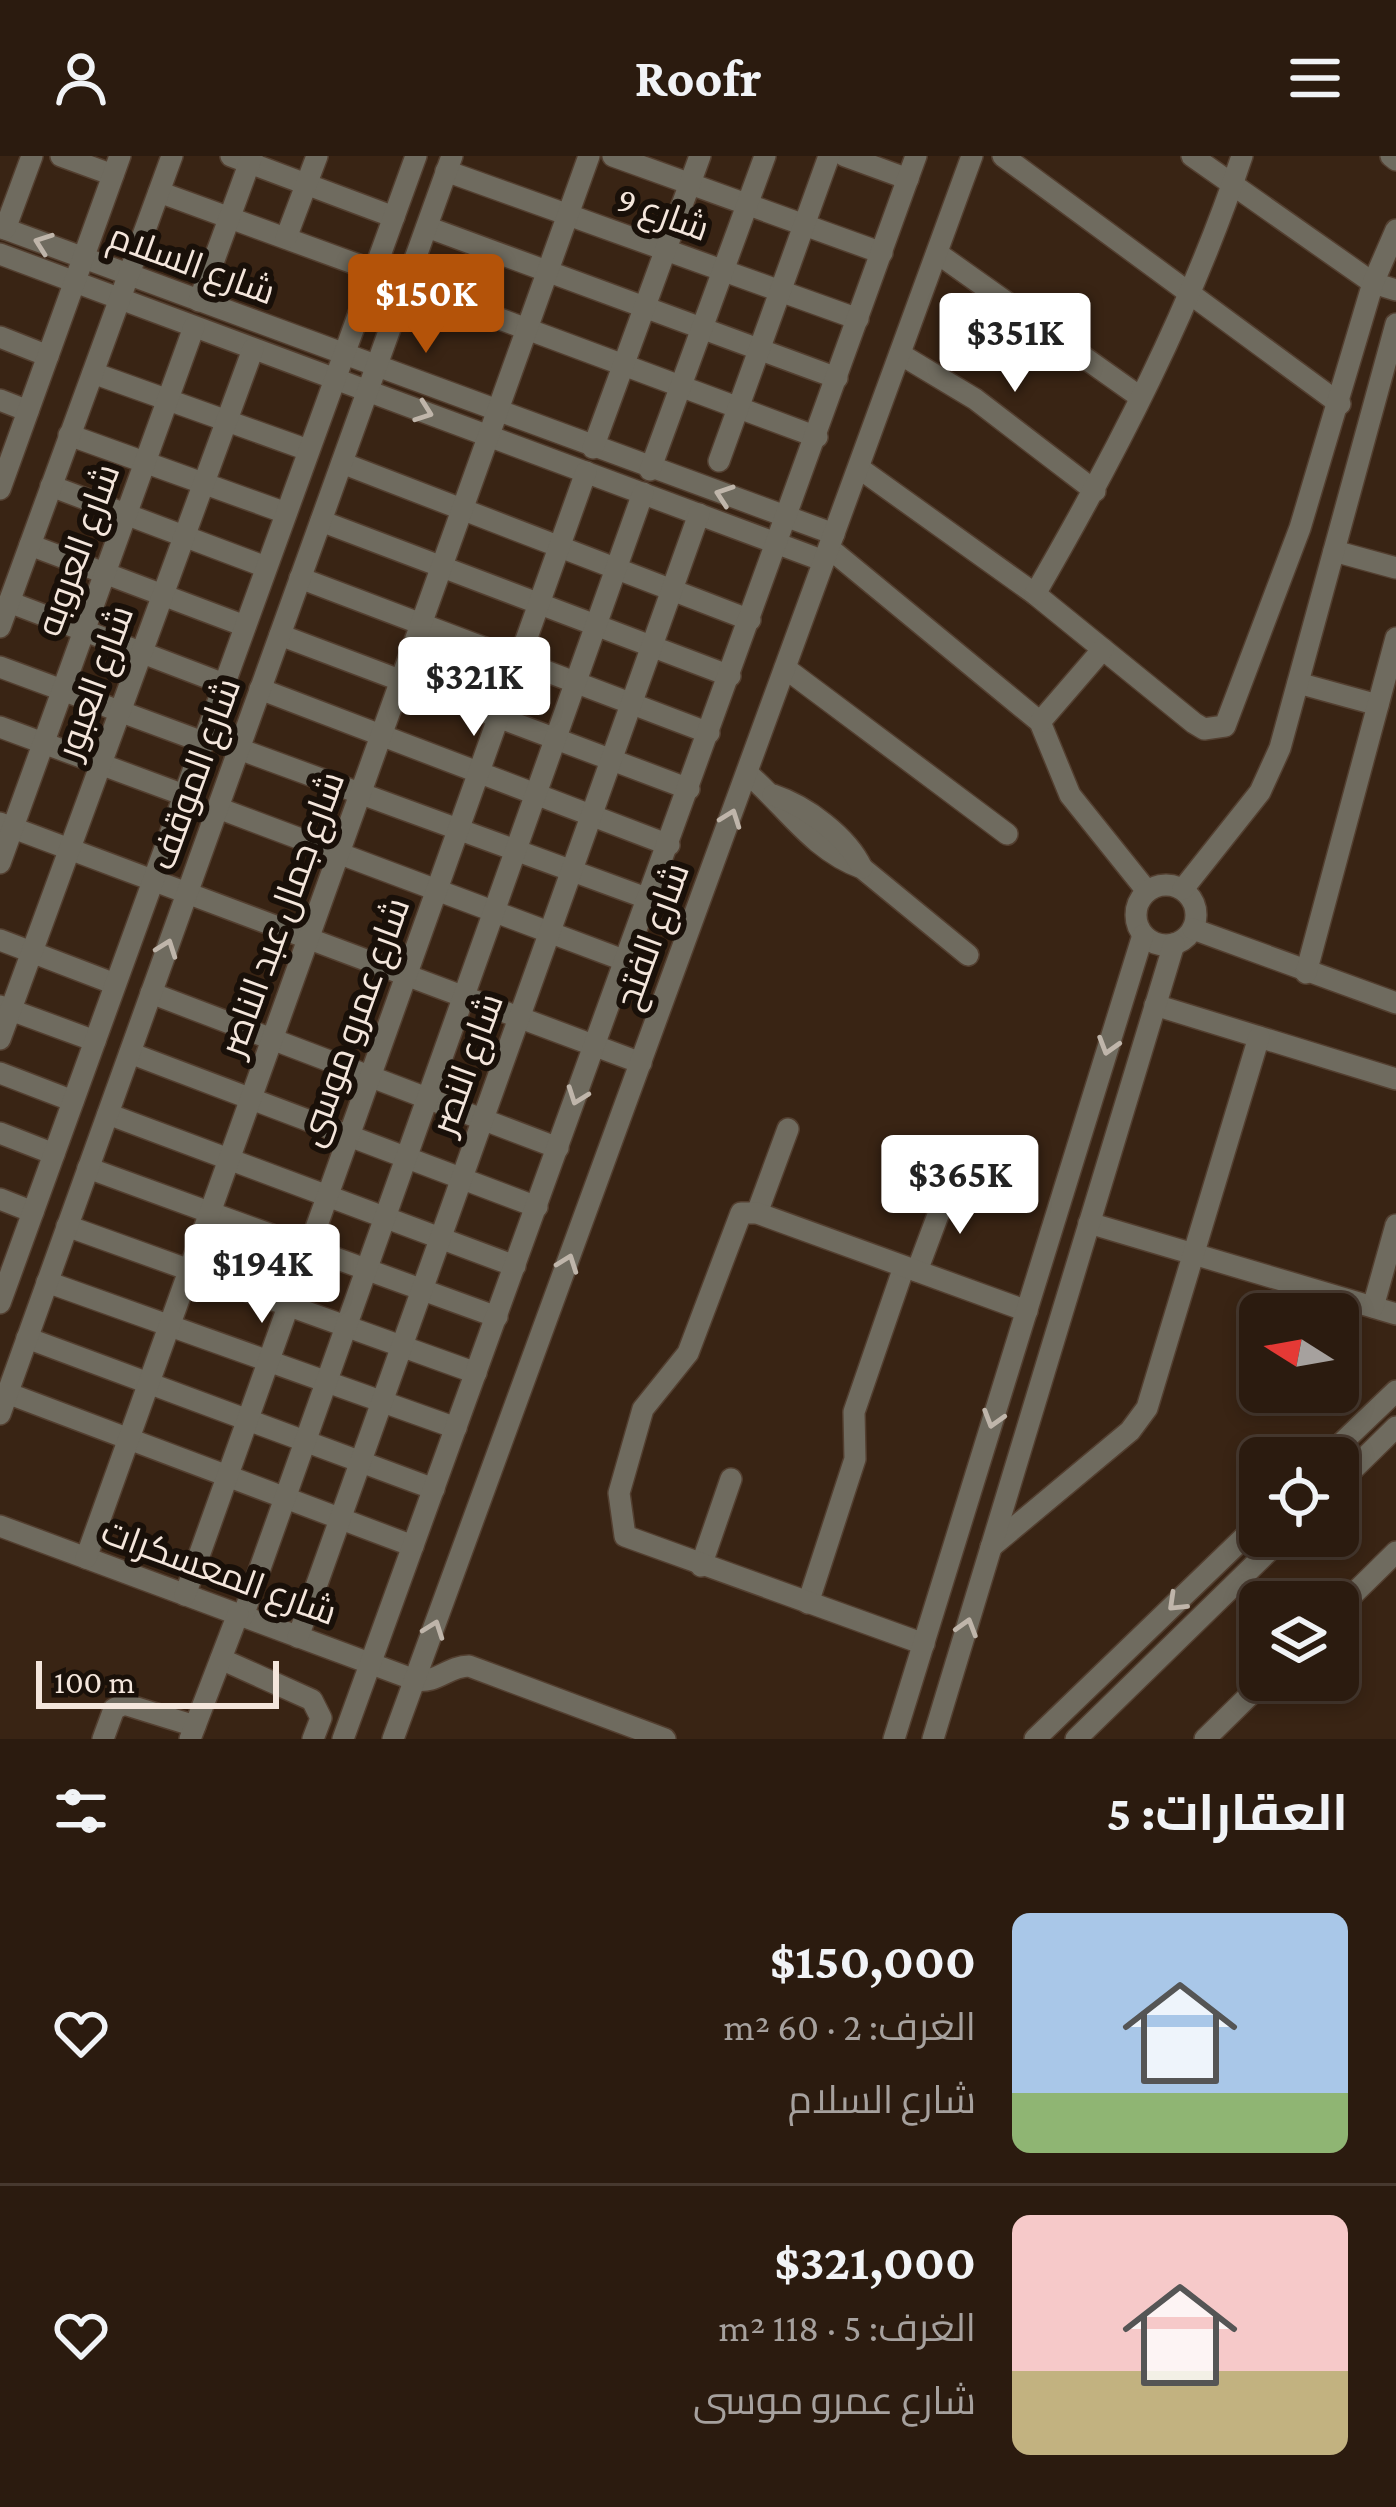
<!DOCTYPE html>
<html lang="ar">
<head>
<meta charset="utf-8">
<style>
  :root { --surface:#2b1b0f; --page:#332418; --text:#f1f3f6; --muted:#a6a19e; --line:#47392f; --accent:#b45309 }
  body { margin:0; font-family:"Crimson Pro",Cairo,serif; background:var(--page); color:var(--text); direction:rtl; height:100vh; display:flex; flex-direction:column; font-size:45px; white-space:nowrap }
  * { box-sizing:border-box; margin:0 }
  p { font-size:39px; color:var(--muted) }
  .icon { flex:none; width:66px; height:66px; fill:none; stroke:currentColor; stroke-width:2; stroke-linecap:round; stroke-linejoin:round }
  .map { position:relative; height:1583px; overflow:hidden; direction:ltr }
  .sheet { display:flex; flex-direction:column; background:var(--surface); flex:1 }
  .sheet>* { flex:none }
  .needle { width:78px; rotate:281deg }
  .tools { position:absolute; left:1239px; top:1137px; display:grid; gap:24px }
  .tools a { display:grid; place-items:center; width:120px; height:120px; border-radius:18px; background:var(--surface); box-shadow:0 6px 18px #0003,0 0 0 3px var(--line); font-size:60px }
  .scale { position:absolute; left:36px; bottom:30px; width:243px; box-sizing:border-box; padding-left:12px; border:6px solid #f4e6dc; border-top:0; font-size:33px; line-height:42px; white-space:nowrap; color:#f4e6dc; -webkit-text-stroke:9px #191009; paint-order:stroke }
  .price { position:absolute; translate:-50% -102px; padding:0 27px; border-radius:12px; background:#fff; color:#222; font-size:39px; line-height:78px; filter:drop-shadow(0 3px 6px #0008) }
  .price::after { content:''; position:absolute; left:50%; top:72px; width:36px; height:27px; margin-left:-18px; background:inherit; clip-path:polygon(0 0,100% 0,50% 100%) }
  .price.selected { background:var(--accent); color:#fff }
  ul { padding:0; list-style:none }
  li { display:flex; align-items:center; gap:36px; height:300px; padding:0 48px }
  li+li { border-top:3px solid var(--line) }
  li span { display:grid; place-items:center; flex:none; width:336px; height:240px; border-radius:18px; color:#555 }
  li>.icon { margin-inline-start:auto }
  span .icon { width:144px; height:144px; fill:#fffc; stroke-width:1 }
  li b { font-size:51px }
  h2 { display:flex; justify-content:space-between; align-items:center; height:144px; padding:0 48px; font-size:51px }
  header { display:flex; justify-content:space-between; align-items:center; height:156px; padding:0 48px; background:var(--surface); font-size:54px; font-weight:700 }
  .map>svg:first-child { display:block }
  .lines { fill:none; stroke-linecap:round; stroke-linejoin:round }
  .minor-casing { stroke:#533f30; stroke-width:24 }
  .minor { stroke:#6f6b5f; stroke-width:21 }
  .oneway { stroke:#bfb5aa }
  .labels { text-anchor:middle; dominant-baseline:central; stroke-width:12; stroke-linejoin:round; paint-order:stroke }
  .street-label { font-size:36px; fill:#f4e6dc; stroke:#191009 }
</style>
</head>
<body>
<header><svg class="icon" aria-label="menu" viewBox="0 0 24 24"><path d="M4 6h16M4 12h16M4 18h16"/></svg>Roofr<svg class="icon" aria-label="person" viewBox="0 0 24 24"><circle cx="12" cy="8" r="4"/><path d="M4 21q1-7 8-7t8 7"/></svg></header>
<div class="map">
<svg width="1396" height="1583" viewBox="0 0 1396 1583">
  <rect width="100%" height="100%" fill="#392414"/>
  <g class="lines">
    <defs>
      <g id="minor">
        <path d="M61,0L113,19"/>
        <path d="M231,0L394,61"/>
        <path d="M613,0L882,97"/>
        <path d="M845,0L908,23"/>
        <path d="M1003,0L1340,248"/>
        <path d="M1192,0L1373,127L1396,134"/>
        <path d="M1391,0L1396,4"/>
        <path d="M446,15L858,163"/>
        <path d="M159,36L375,115"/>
        <path d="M0,71L834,378"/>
        <path d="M427,71L837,222"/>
        <path d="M5,73L32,0"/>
        <path d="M286,82L317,0"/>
        <path d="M937,97L1140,241"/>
        <path d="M0,98L824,405"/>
        <path d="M406,128L817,281"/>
        <path d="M199,145L252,0"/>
        <path d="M0,181L48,200"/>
        <path d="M900,198L975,243L1095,335"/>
        <path d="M93,217L308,294"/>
        <path d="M0,244L28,255"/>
        <path d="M69,279L286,357"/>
        <path d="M593,292L700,0"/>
        <path d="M719,305L829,0"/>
        <path d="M342,307L750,464"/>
        <path d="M859,312L1035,438L1194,567L1204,573L1225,570L1300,372L1373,127L1396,74"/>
        <path d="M650,314L765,0"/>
        <path d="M51,330L266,411"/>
        <path d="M0,333L120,0"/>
        <path d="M321,365L730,520"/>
        <path d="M30,389L245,470"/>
        <path d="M829,392L1040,566L1070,639L1147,735"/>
        <path d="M1334,395L1396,412"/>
        <path d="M300,422L709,577"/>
        <path d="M1035,438C1116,298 1191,153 1242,0"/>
        <path d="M9,446L224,528"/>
        <path d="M0,471L172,0"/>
        <path d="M280,479L689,633"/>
        <path d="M0,511L203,586"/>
        <path d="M785,512L1007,678"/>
        <path d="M1298,527L1378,549"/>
        <path d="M260,533L669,689"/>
        <path d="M1040,566L1103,493"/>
        <path d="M0,571L184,639"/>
        <path d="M239,593L649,743"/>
        <path d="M747,617C785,649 812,694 862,712L968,799"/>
        <path d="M773,639C806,650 847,680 862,712"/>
        <path d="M218,652L626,805"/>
        <path d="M0,667L641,907"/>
        <path d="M0,707L194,171"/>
        <circle cx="1166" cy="759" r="30"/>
        <path d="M1183,733L1260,636L1280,592L1396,168"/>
        <path d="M1193,773L1396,847"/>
        <path d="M0,784L115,828"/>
        <path d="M1306,817L1396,482"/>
        <path d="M151,837L558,992"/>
        <path d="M1155,849L1396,923"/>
        <path d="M0,850L95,885"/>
        <path d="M0,883L253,193"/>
        <path d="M130,897L537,1051"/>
        <path d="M0,917L73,945"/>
        <path d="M108,958L515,1110"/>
        <path d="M0,977L54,998"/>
        <path d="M88,1012L497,1161"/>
        <path d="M0,1043L33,1056"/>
        <path d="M757,1057L788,973"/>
        <path d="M1089,1067L1396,1158"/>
        <path d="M67,1070L476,1217"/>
        <path d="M917,1115L950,1027"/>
        <path d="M47,1126L456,1272"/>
        <path d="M0,1147L416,0"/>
        <path d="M1373,1151L1396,1069"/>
        <path d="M27,1182L434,1333"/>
        <path d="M7,1237L413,1390"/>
        <path d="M0,1258L452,0"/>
        <path d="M1326,1302L1396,1235"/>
        <path d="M1338,1328L1396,1271"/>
        <path d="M0,1370L415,1524C437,1528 448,1510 469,1510L665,1583"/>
        <path d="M991,1391L1130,1275L1147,1252L1259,881"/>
        <path d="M86,1402L589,0"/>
        <path d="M701,1410L731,1323"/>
        <path d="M185,1439L586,316"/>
        <path d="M808,1447L855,1303L854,1256L904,1111"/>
        <path d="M1338,1453L1396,1396"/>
        <path d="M243,1460L643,337"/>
        <path d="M298,1481L699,358"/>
        <path d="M924,1488L625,1380L619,1337L643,1253L688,1197L741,1057H757L1027,1155"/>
        <path d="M221,1503L312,1544L321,1562L313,1583"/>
        <path d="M103,1583L114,1553L124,1548L195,1570"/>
        <path d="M190,1583L238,1458"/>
        <path d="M343,1583L916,0"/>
        <path d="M393,1583L972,0"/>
        <path d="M894,1583L1143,779"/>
        <path d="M933,1583L1174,788"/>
        <path d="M1035,1583L1260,1366"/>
        <path d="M1076,1583L1284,1380"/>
        <path d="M1205,1583L1265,1524"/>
      </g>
    </defs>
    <!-- minor casing -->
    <use href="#minor" class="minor-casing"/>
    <!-- minor -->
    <use href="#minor" class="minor"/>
  </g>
  <!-- one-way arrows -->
  <defs><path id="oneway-chevron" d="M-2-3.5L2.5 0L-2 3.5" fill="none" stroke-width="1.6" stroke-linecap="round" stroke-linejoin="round" transform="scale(3)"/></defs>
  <g class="oneway">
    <use href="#oneway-chevron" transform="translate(43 87) rotate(-160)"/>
    <use href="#oneway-chevron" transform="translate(424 256) rotate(20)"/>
    <use href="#oneway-chevron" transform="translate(724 339) rotate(-161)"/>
    <use href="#oneway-chevron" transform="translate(731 662) rotate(-70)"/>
    <use href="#oneway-chevron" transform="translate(167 792) rotate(-70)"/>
    <use href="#oneway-chevron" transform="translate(1108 890) rotate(107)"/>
    <use href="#oneway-chevron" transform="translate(577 940) rotate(110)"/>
    <use href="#oneway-chevron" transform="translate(568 1107) rotate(-70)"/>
    <use href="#oneway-chevron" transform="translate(993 1263) rotate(107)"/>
    <use href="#oneway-chevron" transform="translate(1176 1447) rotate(136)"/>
    <use href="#oneway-chevron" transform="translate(967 1471) rotate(-73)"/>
    <use href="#oneway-chevron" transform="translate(434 1473) rotate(-70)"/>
  </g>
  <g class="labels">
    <!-- street labels -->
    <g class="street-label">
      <text transform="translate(663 58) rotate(20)">شارع 9</text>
      <text transform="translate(192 108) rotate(20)">شارع السلام</text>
      <text transform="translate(78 394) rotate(-70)">شارع العروبه</text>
      <text transform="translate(95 526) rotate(-70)">شارع العبور</text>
      <text transform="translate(195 618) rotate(-70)">شارع الموقف</text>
      <text transform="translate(282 758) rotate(-70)">شارع جمال عبد الناصر</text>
      <text transform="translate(652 780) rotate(-70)">شارع الفتح</text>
      <text transform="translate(354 866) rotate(-70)">شارع عمرو موسى</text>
      <text transform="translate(467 908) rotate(-70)">شارع النصر</text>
      <text transform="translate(219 1416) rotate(20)">شارع المعسكرات</text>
    </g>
  </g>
</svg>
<div class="tools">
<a><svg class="needle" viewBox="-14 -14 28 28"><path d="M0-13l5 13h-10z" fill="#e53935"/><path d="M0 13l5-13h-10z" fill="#a6a19e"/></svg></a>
<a><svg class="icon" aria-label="locate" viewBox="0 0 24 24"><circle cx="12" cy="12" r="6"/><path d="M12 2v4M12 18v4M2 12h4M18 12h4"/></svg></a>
<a><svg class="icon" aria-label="layers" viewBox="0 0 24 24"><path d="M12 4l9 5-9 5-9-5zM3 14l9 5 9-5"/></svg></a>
</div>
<div class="scale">100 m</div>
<b class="price selected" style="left:426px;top:200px">$150K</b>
<b class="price" style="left:1015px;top:239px">$351K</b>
<b class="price" style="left:474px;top:583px">$321K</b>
<b class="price" style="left:960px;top:1081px">$365K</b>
<b class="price" style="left:262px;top:1170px">$194K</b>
</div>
<section class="sheet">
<h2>العقارات: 5<svg class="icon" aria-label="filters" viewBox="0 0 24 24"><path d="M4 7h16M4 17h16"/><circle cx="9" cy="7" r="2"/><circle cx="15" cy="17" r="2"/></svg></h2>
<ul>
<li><span style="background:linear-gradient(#a9c7e8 75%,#8fb573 0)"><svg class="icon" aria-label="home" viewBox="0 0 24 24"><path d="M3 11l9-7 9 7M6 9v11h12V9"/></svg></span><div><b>$150,000</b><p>الغرف: 2 · 60 m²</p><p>شارع السلام</p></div><svg class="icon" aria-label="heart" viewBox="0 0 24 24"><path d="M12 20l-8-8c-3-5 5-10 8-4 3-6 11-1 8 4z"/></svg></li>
<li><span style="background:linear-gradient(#f6c9c9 65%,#c2b280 0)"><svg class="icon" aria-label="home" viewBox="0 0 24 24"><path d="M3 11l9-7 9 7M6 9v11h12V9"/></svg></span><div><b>$321,000</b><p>الغرف: 5 · 118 m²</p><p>شارع عمرو موسى</p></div><svg class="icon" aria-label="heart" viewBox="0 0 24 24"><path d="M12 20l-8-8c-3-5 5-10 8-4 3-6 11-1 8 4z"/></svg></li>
</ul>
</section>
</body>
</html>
